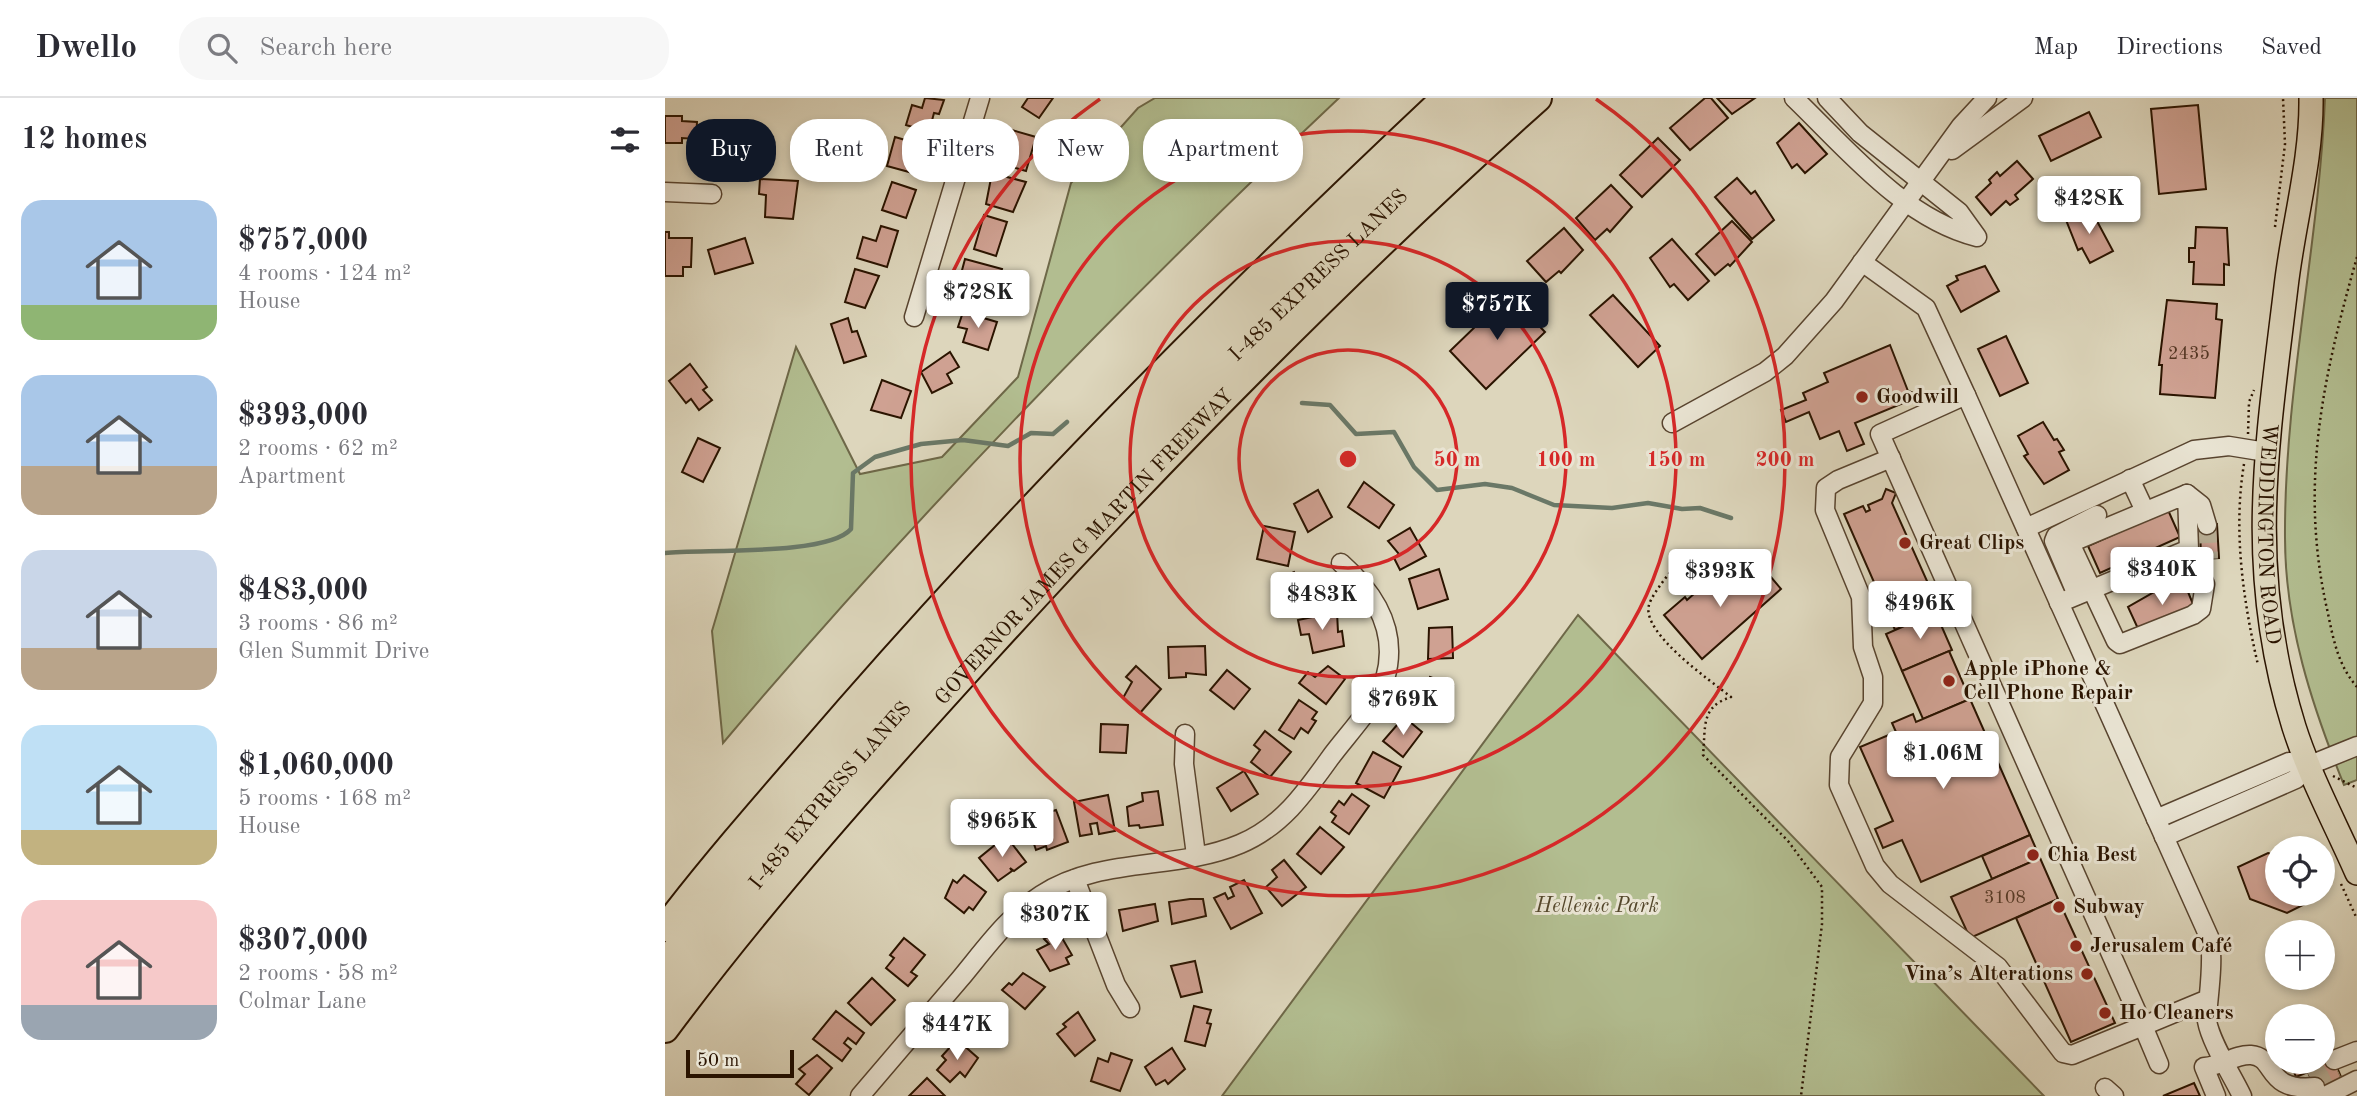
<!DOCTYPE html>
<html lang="en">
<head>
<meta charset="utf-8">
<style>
  :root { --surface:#fff; --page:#f7f7f7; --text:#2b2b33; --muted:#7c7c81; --line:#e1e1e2; --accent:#111827 }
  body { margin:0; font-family:"Old Standard TT",serif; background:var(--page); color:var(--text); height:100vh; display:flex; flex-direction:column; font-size:26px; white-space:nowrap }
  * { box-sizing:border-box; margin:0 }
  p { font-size:23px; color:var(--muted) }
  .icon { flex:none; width:38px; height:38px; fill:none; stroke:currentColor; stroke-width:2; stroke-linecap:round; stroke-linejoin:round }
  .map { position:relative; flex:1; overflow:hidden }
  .drawer { display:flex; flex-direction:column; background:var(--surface); width:665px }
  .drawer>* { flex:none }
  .top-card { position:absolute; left:21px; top:21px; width:665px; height:63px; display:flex; gap:14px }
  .buttons { position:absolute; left:1600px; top:738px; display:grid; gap:14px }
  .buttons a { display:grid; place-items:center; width:70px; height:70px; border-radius:50%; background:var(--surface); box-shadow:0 4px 10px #0003; font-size:35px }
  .scale { position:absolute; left:21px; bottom:18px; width:108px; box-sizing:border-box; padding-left:7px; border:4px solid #2b1400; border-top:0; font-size:19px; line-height:24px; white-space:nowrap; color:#2b1400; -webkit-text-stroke:5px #e9e4d3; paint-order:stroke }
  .price { position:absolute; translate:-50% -60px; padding:0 16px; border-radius:7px; background:#fff; color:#222; font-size:23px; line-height:46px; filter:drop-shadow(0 2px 4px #0008) }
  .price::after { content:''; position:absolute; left:50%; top:42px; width:21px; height:16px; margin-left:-10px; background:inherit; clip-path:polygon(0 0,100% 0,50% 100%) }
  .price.current { background:var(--accent); color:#fff }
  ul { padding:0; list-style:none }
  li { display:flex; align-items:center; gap:21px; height:175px; padding:0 21px }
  li span { display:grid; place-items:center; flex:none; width:196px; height:140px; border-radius:21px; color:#555 }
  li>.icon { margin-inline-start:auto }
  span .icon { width:84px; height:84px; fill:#fffc; stroke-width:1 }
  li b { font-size:30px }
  h2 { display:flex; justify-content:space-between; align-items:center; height:84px; padding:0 21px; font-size:30px }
  .chip { padding:0 24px; border-radius:28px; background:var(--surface); box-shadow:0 4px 10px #0003; font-size:24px; line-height:63px }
  .chip.current { background:var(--accent); color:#fff }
  header { display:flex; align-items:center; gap:42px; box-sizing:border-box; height:98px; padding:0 35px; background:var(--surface); border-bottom:2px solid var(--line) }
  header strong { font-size:33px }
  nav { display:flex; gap:38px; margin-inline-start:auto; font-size:24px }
  .search { width:490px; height:63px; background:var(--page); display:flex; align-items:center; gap:18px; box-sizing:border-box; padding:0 24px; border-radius:28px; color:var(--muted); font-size:26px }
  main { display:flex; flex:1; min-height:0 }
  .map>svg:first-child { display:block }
  .green { fill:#b2bd90; stroke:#6e6848; stroke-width:2 }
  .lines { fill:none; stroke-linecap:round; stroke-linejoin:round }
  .stream { stroke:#6a7867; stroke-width:4.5 }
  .building { fill:#cfa192; stroke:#2b1400; stroke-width:2 }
  .minor-tunnel { stroke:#b9af96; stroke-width:18; stroke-dasharray:18 9; stroke-linecap:butt }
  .minor-casing { stroke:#58442f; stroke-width:21 }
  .major-casing { stroke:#2b1400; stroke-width:26 }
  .highway-casing { stroke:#2b1400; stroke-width:30 }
  .path { stroke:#2b1400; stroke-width:2.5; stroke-dasharray:2 3.5; stroke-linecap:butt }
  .minor { stroke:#e9e4d3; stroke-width:18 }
  .major { stroke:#ddd6bc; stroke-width:23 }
  .highway { stroke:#ddd6bc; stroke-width:26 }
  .ring { fill:none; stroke:#d62828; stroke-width:3.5 }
  .poi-dot { fill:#8f2418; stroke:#e9e4d3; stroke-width:2.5 }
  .labels { text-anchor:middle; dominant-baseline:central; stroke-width:6; stroke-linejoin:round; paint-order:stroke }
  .number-label { font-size:18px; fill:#543724 }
  .street-label { font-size:21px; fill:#2b1400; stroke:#e9e4d3 }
  .poi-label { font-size:21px; font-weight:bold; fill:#2b1400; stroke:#e9e4d3; text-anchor:start }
  .park-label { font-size:21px; font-style:italic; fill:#54472b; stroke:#e9e4d3 }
  .centre { fill:#d62828; stroke:#e9e4d3; stroke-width:3.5 }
  .ring-label { font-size:21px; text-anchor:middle; font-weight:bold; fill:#d62828; stroke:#e9e4d3; stroke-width:6; stroke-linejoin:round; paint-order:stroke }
</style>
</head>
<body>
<header>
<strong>Dwello</strong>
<div class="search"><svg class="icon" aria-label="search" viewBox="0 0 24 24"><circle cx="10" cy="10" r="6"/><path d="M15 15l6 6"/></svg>Search here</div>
<nav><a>Map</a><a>Directions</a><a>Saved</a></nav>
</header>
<main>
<section class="drawer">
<h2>12 homes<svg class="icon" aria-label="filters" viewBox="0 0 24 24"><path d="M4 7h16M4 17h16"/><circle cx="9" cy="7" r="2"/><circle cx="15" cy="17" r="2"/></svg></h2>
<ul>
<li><span style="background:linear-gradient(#a9c7e8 75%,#8fb573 0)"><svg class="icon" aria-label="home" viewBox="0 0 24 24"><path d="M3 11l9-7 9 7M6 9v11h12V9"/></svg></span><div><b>$757,000</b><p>4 rooms · 124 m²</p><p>House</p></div></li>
<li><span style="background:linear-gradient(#a9c7e8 65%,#b9a48a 0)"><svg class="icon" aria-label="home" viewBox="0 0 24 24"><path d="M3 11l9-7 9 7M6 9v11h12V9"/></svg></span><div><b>$393,000</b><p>2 rooms · 62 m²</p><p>Apartment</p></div></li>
<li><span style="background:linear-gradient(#c9d6e8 70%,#b9a48a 0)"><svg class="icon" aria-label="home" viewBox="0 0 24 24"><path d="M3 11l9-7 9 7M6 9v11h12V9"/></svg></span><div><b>$483,000</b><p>3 rooms · 86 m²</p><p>Glen Summit Drive</p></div></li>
<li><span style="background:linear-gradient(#bfe0f5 75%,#c2b280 0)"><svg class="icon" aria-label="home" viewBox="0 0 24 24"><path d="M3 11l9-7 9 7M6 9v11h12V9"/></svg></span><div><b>$1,060,000</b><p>5 rooms · 168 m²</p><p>House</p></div></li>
<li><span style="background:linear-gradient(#f6c9c9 75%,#9aa5b1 0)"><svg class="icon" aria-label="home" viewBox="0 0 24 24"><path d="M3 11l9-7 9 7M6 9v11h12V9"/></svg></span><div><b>$307,000</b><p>2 rooms · 58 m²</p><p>Colmar Lane</p></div></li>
</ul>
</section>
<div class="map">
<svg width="1692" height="998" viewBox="0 0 1692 998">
  <rect width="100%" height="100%" fill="#ddd6bc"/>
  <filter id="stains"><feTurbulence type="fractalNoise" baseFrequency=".00286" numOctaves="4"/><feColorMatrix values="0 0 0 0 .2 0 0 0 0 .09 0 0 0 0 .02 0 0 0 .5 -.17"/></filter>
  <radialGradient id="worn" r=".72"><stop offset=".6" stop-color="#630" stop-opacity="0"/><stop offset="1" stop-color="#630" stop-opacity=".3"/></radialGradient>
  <!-- green -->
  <g class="green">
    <path d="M490,0H674C458,204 250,418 58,645L47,533L131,249L195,376L277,359L353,279L406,85L473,10Z"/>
    <path d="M1660,0H1692V682L1679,687C1647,608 1620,526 1620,440C1619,293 1654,147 1660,0Z"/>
    <path d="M913,517L1379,998H557Z"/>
  </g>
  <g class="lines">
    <!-- stream -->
    <g class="stream">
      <path d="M637,305L665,307L691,336L729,334L749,369L772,392L820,386L847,390L889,407L947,410L983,405L1017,411L1035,410L1066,420"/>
      <path d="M0,455C38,451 163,458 186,431L188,375L210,359L256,346L298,342L343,348L366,335L388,336L402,324"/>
    </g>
  </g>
  <!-- building -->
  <g class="building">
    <path d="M260,0L279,2L274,16L269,15L264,34L241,27L247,7L257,10Z"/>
    <path d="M363,0H388L374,20L357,9Z"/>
    <path d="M1040,0H1046L1063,20L1025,52L1005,30Z"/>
    <path d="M1052,0H1090L1067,16Z"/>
    <path d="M1533,7L1541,91L1494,96L1486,11Z"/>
    <path d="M1424,14L1436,39L1386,63L1374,38Z"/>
    <path d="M0,18H17V23L32,24L31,41L17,40V45H0Z"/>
    <path d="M1134,25L1162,56L1140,75L1132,66L1127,70L1112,45Z"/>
    <path d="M340,30L371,39L361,73L333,65Z"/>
    <path d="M230,39L254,46L250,61L260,63L255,77L222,68Z"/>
    <path d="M993,40L1015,62L977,99L955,77Z"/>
    <path d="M1352,63L1368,81L1350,97L1353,101L1345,107L1341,103L1326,117L1311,99L1326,85L1324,82L1332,74L1335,78Z"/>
    <path d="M327,75L361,84L348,114L321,106Z"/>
    <path d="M1072,80L1086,96L1090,93L1109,122L1087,141L1050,99Z"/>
    <path d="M95,81L133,83L128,121L100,119L101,97L94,96Z"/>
    <path d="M227,84L251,92L241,120L217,112Z"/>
    <path d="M946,87L967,109L945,134L942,131L930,142L911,120Z"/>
    <path d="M1425,110L1448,153L1425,165L1417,150L1413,152L1401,122Z"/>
    <path d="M319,117L342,124L331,158L309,151Z"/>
    <path d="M1067,123L1087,144L1065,168L1063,166L1050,177L1031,156Z"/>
    <path d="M216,128L233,133L222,169L192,160L198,139L211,143Z"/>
    <path d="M1531,129L1562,130L1564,167L1559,166V187L1528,186L1529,164H1524V150H1530Z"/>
    <path d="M899,130L918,152L896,175L894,173L881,184L862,163Z"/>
    <path d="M0,134H4V140H27L26,169H18V178H0Z"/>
    <path d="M80,140L88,165L50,176L43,152Z"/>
    <path d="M1007,141L1044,183L1023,202L1009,186L1005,189L985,160Z"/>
    <path d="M300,161L337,171L329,204L291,195Z"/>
    <path d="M1320,168L1334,193L1296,214L1282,188L1293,182L1291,178Z"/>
    <path d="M190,171L214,178L200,210L180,204Z"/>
    <path d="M844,196L880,234L821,291L785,253Z"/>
    <path d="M948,197L995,248L973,269L925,217Z"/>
    <path d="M1502,202L1552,206L1551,221L1557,222L1550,300L1495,296L1497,267H1494Z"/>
    <path d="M298,214L332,224L323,252L298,244L302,231L293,229Z"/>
    <path d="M183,220L187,234L192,233L201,258L179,265L166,226Z"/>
    <path d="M1341,238L1363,285L1335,298L1313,251Z"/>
    <path d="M1225,247L1243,293L1255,297L1252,306L1243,303L1190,325L1199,346L1182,353L1174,333L1155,341L1144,314L1121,324L1116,312L1141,302L1138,295L1163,284L1159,275Z"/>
    <path d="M285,254L294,269L282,276L287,285L267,295L256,274Z"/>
    <path d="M25,266L42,289L38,292L47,302L34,312L26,301L21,305L4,283Z"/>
    <path d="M217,282L246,293L236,320L206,312Z"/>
    <path d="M1378,324L1389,342L1392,341L1399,352L1394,354L1404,372L1379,386L1359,358L1363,356L1353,338Z"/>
    <path d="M33,340L55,350L38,384L17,374Z"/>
    <path d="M699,384L729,407L714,430L683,409Z"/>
    <path d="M1221,391L1231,395L1227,405L1275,512L1230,532L1179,416L1198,408L1201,414L1205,412L1203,407L1217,401Z"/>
    <path d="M653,392L667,419L643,434L629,406Z"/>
    <path d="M1503,412L1515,439L1435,475L1423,448Z"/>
    <path d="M1552,426L1554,460L1536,461L1535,427Z"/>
    <path d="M599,428L630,434L623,468L592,461Z"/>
    <path d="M745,430L761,458L735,472L729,460L734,456L723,443Z"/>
    <path d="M1063,466L1082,488L1100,472L1116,491L1037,561L999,517L1020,499L1022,502Z"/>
    <path d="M774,471L783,501L753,511L744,481Z"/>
    <path d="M629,474L642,507L622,515L608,483Z"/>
    <path d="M1519,484L1530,511L1475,535L1463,509L1491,493Z"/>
    <path d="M1278,511L1283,524L1276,527L1287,552L1237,573L1221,536Z"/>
    <path d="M672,514L673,534L677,533L679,548L648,555L644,536L636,537L633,522Z"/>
    <path d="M787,529L788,560L763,561L764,530Z"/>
    <path d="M540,548L541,577L521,575V579L504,580L503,549Z"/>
    <path d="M1284,553L1305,601L1258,621L1237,573Z"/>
    <path d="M471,568L496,591L475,615L458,600L467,584L461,579Z"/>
    <path d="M663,568L680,581L661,606L634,585L643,574L650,579Z"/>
    <path d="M562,572L585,591L569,611L545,592Z"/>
    <path d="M765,579L788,588L777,617L745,604L750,592L760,596Z"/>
    <path d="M1305,601L1365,737L1256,784L1237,742L1218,750L1210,731L1228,723L1195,649L1231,634L1227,625L1248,616L1251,624Z"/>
    <path d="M634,602L652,614L647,621L651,623L643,635L636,630L629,641L614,632Z"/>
    <path d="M739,619L757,634L738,659L718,643Z"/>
    <path d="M436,626L463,627L461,655L435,654Z"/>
    <path d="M600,633L626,654L605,679L586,664L595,652L589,647Z"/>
    <path d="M708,654L736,669L719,700L691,685Z"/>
    <path d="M579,673L593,696L566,713L552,690Z"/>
    <path d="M493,693L498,727L475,730L474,727L464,728L462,709L478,703L477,695Z"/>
    <path d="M687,696L704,708L684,736L667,724L671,718L666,714L674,703L679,707Z"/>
    <path d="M443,697L450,733L434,736L432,725L425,726L427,736L415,738L409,704Z"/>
    <path d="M391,712L403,744L382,752L381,748L371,752L365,734L381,724L378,716Z"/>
    <path d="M655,729L679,749L656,776L632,756Z"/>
    <path d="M1365,737L1375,760L1327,781L1317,758Z"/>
    <path d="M341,738L361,764L349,773L345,770L347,773L333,783L314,760Z"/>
    <path d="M1603,755L1612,758V796H1653L1654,799L1622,815L1585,801L1573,769Z"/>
    <path d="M1375,760L1393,801L1305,840L1286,799Z"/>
    <path d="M619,762L641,789L617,808L601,789L612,779L607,772Z"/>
    <path d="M299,777L321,794L308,812L304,809L299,815L280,800L288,782L292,785Z"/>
    <path d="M579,782L597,815L566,831L549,800L560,795L563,801L569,798L565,789Z"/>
    <path d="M525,801H538L541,818L507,826L504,804Z"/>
    <path d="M1393,801L1450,925L1406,944L1351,820Z"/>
    <path d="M490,806L493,823L458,833L454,812Z"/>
    <path d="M393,833L407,857L401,860L404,866L385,873L372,852L384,846L379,841Z"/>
    <path d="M239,840L260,857L246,874L252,878L243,888L221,870L229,860L225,857Z"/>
    <path d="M530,863L537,894L516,899L506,868Z"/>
    <path d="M358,875L380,889L360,911L337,892L344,885L347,887Z"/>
    <path d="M207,880L230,902L206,927L183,905Z"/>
    <path d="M529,908L546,912L542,925L546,926L540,948L520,943Z"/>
    <path d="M171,913L199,935L191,946L183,940L179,945L186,951L177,963L148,941Z"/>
    <path d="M413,914L430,942L410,958L392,936L401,929L398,926Z"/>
    <path d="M1657,934L1679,986L1652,997L1643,974L1631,979L1625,964H1657Z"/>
    <path d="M296,945L313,960L300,979L295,974L285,984L272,972L281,962L277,958L286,948L291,951Z"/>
    <path d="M507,950L520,971L503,986L500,982L491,987L480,969Z"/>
    <path d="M446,955L467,962L455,993L426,983L433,960L443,964Z"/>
    <path d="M152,957L167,970L144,997L131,986L140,976L134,971Z"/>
    <path d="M262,980L280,998H244Z"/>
    <path d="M1529,985L1535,998H1498Z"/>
  </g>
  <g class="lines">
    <!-- minor-tunnel -->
    <g class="minor-tunnel">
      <path d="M1542,427L1544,461"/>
      <path d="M1643,976L1669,962"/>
      <path d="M1650,989L1675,977"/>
    </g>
    <defs>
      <g id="minor">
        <path d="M1129,0C1182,51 1239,121 1312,139L1294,114L1195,35L1162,0"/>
        <path d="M1287,52L1358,0"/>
        <path d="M0,94L47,96"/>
        <path d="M1197,164L1261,210L1301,297"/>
        <path d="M249,219L315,0"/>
        <path d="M1007,325L1100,274L1120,258L1169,203L1296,28L1322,0"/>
        <path d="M1226,360L1173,382L1161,390L1160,412L1196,499L1198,549L1208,579V605L1175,659L1174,687L1210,768L1225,786L1333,869L1398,955L1407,957L1478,928L1494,966"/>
        <path d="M1465,381L1480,413"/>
        <path d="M1522,396L1536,407L1542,427"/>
        <path d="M1361,430L1529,352L1564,348L1601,354"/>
        <path d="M1412,497L1389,443L1391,438L1432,417"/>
        <path d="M1394,505L1524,451L1522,396L1405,445L1451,543L1455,546L1528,517L1536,511L1540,486L1524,451"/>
        <path d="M520,636L519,666L531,757"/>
        <path d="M1645,667L1692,648"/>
        <path d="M1491,721L1624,664L1645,667L1631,681L1499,739"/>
        <path d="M410,781L451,887L465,910"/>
        <path d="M1543,901L1478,928L1215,336L1301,297L1545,841C1548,862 1545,886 1543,907C1543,912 1541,918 1542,923C1546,945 1567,977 1577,998"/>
        <path d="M1669,962L1692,953"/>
        <path d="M1440,990L1449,998"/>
        <path d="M195,998C228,959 262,920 295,881C320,851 342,819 376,797C436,758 511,773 575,746C616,729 640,695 665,660C681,638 712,606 720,581C734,533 710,495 676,465"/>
        <path d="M1551,998L1539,969C1555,969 1570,956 1586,957C1612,959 1599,994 1650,989"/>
        <path d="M1660,998L1692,982"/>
      </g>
      <g id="major">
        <path id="s1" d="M1646,0C1647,62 1628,127 1621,189C1602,347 1580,472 1629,629C1645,679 1671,727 1692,775"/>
      </g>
      <g id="highway">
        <path d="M0,830C58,754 122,683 184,611C372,396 572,195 780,0"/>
        <path d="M0,865C93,751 186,636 285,527C451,344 627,166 811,0"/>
        <path id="s2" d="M0,897L167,693L350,483L549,278L778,58L844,0"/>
        <path id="s3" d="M0,931C99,798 212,672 324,549C498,358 680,173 873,0"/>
      </g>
    </defs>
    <!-- minor casing -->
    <use href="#minor" class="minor-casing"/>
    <!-- major casing -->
    <use href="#major" class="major-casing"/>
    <!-- highway casing -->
    <use href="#highway" class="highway-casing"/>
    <!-- path -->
    <g class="path">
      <path d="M1610,129L1620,46L1618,0"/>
      <path d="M1692,159C1658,279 1634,386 1662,511C1668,539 1672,566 1692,589"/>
      <path d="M1583,336L1584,304L1589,292"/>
      <path d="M1579,366C1568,432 1578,502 1593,567"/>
      <path d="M1018,457C1010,469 987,495 984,507C976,535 1046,583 1066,599C1035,609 1041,629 1038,657L1123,743L1157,789V826L1136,998"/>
      <path d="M1668,678L1690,689"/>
      <path d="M1676,786L1692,821"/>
    </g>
    <!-- minor -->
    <use href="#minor" class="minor"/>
    <!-- major -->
    <use href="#major" class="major"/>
    <!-- highway -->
    <use href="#highway" class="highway"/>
  </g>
  <!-- distance rings -->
  <g class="ring">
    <circle cx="683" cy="361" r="109"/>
    <circle cx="683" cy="361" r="218"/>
    <circle cx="683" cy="361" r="328"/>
    <path d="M931 1A437 437 0 1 1 435 1"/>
  </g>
  <!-- markers -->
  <g class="poi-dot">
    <circle cx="1197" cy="299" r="7"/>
    <circle cx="1240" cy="445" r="7"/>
    <circle cx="1284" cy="583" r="7"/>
    <circle cx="1368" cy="757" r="7"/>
    <circle cx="1394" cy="809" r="7"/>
    <circle cx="1411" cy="848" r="7"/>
    <circle cx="1422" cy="876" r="7"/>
    <circle cx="1440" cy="915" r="7"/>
  </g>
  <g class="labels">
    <!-- number labels -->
    <g class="number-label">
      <text x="1524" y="256">2435</text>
      <text x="1340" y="800">3108</text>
    </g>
    <!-- street labels -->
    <g class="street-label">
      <text stroke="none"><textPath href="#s2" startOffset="973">I-485 EXPRESS LANES</textPath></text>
      <text stroke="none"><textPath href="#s1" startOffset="439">WEDDINGTON ROAD</textPath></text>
      <text stroke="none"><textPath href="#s3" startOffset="639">GOVERNOR JAMES G MARTIN FREEWAY</textPath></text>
      <text stroke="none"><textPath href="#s2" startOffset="259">I-485 EXPRESS LANES</textPath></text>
    </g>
    <!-- poi labels -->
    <g class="poi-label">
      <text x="1211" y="299">Goodwill</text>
      <text x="1254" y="445">Great Clips</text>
      <text x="1298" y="571">Apple iPhone &amp;<tspan x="1298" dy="24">Cell Phone Repair</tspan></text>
      <text x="1382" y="757">Chia Best</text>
      <text x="1408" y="809">Subway</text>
      <text x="1425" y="848">Jerusalem Café</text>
      <text x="1408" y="876" text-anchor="end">Vina’s Alterations</text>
      <text x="1454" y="915">Ho Cleaners</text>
    </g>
    <!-- park labels -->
    <g class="park-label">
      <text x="932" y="808">Hellenic Park</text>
    </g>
  </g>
  <circle cx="683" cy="361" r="10" class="centre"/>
  <g class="ring-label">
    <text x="792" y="368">50 m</text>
    <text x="901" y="368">100 m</text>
    <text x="1011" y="368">150 m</text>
    <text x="1120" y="368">200 m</text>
  </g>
  <rect width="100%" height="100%" filter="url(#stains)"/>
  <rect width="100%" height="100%" fill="url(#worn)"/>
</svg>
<div class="buttons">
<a><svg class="icon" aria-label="locate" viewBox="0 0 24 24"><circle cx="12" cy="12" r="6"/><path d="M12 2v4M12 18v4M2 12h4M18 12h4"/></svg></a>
<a>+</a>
<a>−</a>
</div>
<div class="scale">50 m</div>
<b class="price" style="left:1424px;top:138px">$428K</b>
<b class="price" style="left:313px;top:232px">$728K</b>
<b class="price current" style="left:832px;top:244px">$757K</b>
<b class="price" style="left:1497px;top:509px">$340K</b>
<b class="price" style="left:1055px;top:511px">$393K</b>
<b class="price" style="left:657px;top:534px">$483K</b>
<b class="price" style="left:1255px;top:543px">$496K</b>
<b class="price" style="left:738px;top:639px">$769K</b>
<b class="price" style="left:1278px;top:693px">$1.06M</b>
<b class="price" style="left:337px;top:761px">$965K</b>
<b class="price" style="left:390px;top:854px">$307K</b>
<b class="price" style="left:292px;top:964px">$447K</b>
<div class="top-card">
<a class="chip current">Buy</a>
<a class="chip">Rent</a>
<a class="chip">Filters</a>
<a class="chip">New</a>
<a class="chip">Apartment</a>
</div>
</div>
</main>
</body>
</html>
